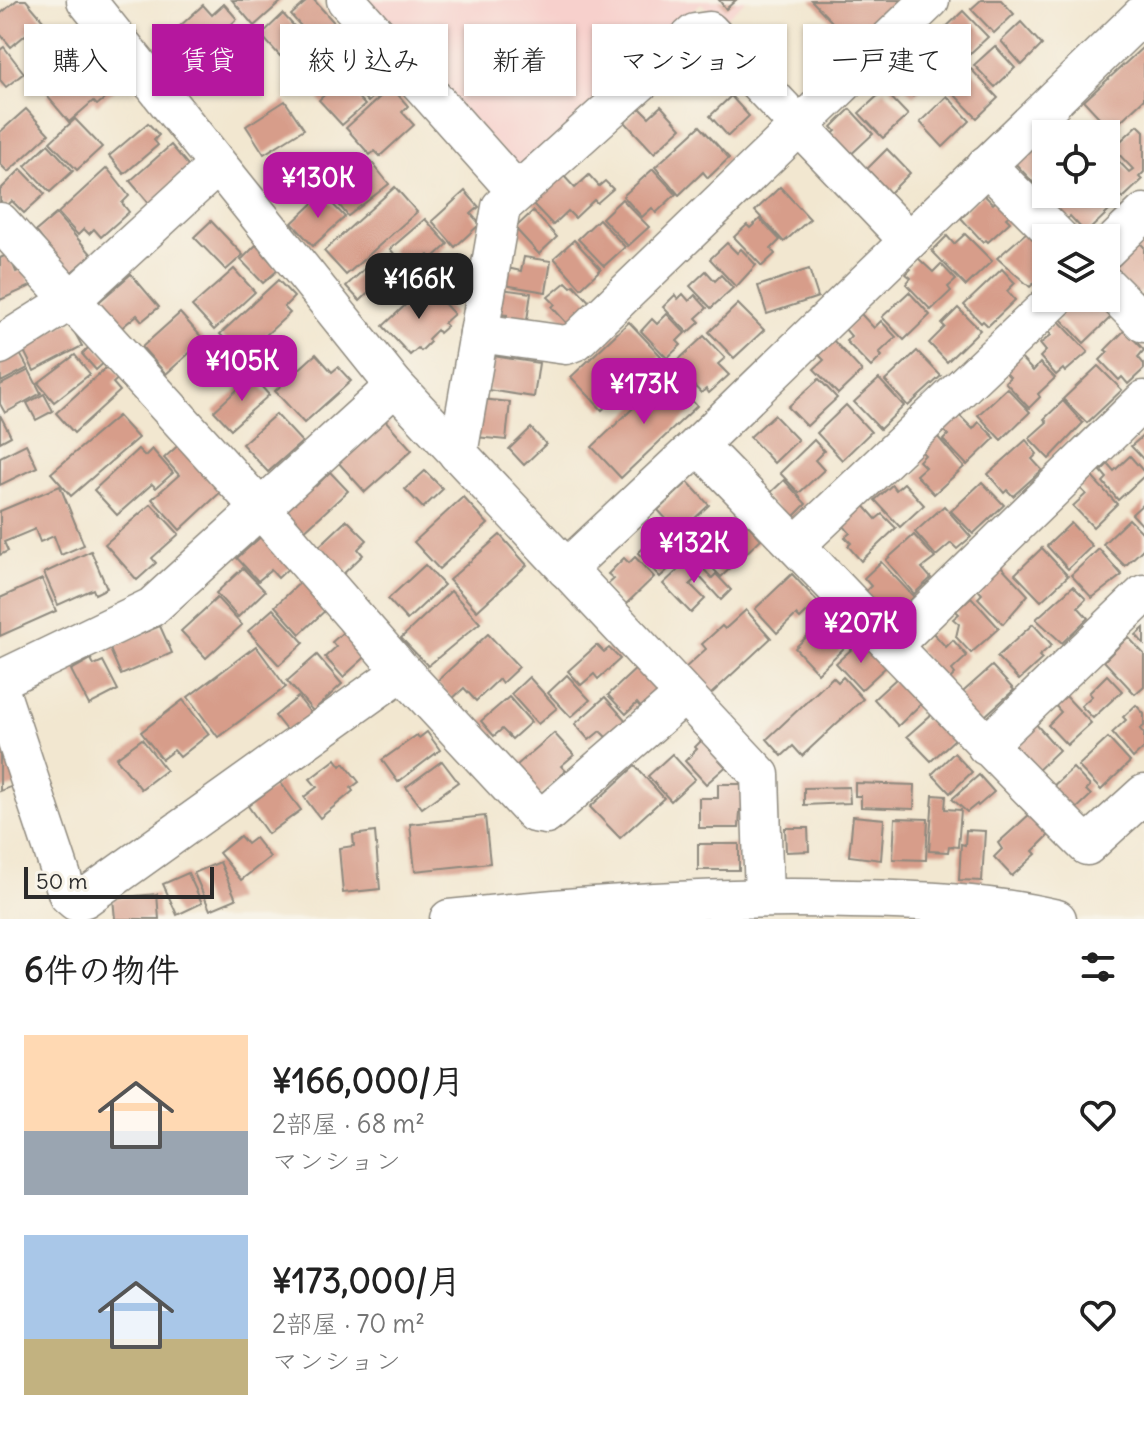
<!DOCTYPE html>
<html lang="ja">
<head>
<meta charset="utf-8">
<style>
  :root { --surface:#fff; --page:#f6f6f6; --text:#222; --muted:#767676; --accent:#b5179e }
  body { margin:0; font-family:Delius,"Klee One",sans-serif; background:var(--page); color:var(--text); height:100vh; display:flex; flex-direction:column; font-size:30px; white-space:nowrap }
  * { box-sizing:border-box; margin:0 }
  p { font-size:26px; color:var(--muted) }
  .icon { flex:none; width:44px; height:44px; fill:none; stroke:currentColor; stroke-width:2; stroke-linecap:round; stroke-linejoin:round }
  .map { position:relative; height:919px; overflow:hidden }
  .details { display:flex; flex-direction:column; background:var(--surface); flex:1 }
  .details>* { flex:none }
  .guide { position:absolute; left:24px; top:24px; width:1096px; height:72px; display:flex; gap:16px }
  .buttons { position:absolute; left:1032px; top:120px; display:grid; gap:16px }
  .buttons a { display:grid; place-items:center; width:88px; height:88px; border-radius:0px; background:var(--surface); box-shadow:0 2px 6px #0004; font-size:40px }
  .scale { position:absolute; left:24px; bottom:20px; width:190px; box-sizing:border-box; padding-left:8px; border:4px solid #2b2b2b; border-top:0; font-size:22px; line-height:28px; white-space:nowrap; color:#2b2b2b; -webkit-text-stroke:6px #f7f3e8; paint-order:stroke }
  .price { position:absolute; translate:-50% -68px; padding:0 18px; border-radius:16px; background:var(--accent); color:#fff; font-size:26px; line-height:52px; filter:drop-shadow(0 2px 4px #0008) }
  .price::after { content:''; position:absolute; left:50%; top:48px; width:24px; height:18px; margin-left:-12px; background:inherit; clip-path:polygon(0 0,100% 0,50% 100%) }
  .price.on { background:#222; color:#fff }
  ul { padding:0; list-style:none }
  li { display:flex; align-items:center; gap:24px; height:200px; padding:0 24px }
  li span { display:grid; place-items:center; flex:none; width:224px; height:160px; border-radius:0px; color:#555 }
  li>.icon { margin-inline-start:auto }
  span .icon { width:96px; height:96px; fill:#fffc; stroke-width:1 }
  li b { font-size:34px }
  h2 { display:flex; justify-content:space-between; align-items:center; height:96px; padding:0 24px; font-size:34px }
  .tag { padding:0 28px; border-radius:0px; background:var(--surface); box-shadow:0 2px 6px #0004; font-size:28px; line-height:72px }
  .tag.on { background:var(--accent); color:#fff }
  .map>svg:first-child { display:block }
  .built { fill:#f7d0cc }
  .building { fill:#d79d8a }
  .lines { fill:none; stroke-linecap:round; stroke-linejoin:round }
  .minor-casing { stroke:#8e897e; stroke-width:41 }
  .minor { stroke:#fff; stroke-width:38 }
</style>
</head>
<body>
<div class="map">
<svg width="1144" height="919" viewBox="0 0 1144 919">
  <rect width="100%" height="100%" fill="#f7f3e8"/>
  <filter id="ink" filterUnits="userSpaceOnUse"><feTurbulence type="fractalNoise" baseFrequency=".0125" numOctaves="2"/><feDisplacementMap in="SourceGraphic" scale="16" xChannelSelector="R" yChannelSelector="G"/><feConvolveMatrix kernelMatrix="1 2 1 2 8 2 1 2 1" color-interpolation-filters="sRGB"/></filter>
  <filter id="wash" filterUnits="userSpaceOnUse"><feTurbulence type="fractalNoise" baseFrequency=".006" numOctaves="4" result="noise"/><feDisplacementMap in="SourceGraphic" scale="32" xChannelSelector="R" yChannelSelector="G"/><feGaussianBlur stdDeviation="1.8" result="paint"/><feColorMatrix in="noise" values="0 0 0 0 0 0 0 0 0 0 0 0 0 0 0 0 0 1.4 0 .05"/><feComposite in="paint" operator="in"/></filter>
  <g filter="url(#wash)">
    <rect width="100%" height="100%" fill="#f2e7d0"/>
    <!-- built -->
    <path class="built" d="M362,0H746L721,23L701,3L526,165L514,164Z"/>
    <g id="blocks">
      <!-- building -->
      <g class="building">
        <path d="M17,0H26L43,20L11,47L0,34V14Z"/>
        <path d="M232,0H283L254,26Z"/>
        <path d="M308,0H314L354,45L334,63L291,15Z"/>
        <path d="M719,0H736L726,9Z"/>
        <path d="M811,0H906L856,47Z"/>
        <path d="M981,0H1001L1014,14L994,33L971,9Z"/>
        <path d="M224,4L237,19L190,63L167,38L203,5L212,15Z"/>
        <path d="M963,11L988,37L964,59L940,33Z"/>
        <path d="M283,14L303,36L280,56L261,35Z"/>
        <path d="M1021,22L1042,45L1022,65L1001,41Z"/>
        <path d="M927,33L952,61L913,96L904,86L895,93L880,76Z"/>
        <path d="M310,45L330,67L307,87L287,65Z"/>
        <path d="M995,46L1015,68L995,87L974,65Z"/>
        <path d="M4,47L24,73L6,87L0,80V50Z"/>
        <path d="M1142,48L1144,51V99L1111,130L1084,101Z"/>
        <path d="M370,58L391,81L368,102L347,79Z"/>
        <path d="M82,67L85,71L88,68L94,74L102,67L114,81L109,85L114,91L97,105L93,101L69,122L47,96Z"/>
        <path d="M971,69L998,98L977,118L950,90Z"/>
        <path d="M341,79L365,105L342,125L319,100Z"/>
        <path d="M391,87L408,106L402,112L414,125L380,156L375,151L370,155L346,128Z"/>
        <path d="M884,90L908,115L883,138L859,113Z"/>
        <path d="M731,96L749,116L728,136L710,116Z"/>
        <path d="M947,96L970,121L943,147L920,122Z"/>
        <path d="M285,101L304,129L264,154L246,126Z"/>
        <path d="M661,106L681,128L654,153L625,122L640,108L649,117Z"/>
        <path d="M26,109L49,134L8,172L0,164V132Z"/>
        <path d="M850,109L873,134L847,158L828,138L836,131L832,127Z"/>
        <path d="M75,119L102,147L77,170L50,142Z"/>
        <path d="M148,123L159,135L154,140L158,145L124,174L109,156Z"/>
        <path d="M1138,125L1144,131V172L1139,177L1142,180L1123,198L1115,190L1103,200L1097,194H1106V153L1109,151L1129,172L1133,169L1113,148Z"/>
        <path d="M700,126L729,158L708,178L703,172L679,195L655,167Z"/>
        <path d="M1040,137L1046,144V182L1039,189L1014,162Z"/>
        <path d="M48,144L73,171L50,192L25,166Z"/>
        <path d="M171,145L193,171L152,207L130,181Z"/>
        <path d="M887,149L910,173L890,193L867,169Z"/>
        <path d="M370,160L389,184L348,216L329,192Z"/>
        <path d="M107,168L129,196L122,203L129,212L101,237L94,229L89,234L84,229L78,235L58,213Z"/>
        <path d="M21,169L45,194L24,213L12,201L6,207L0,201V190Z"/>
        <path d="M653,169L676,194L656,213L652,208L642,217L623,196Z"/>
        <path d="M562,174L575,188L589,175L599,186L605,181L613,189L597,203L594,200L575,218L568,211L553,225L532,203Z"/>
        <path d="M395,187L417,212L346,275L324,251Z"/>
        <path d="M780,187L810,219L784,242L755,211Z"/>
        <path d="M465,191L479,207L471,214L480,224L455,247L432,221Z"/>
        <path d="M323,194L345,217L313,246L292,223Z"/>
        <path d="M983,194L993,204L999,199L1012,213L1006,218L1010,222L988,242L986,240L983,242L961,218L968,212L966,209Z"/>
        <path d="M1064,194H1093L1109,211L1086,233L1070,216L1065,221L1051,207Z"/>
        <path d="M622,199L649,227L628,246L602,218Z"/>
        <path d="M533,211L557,237L539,254L515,228Z"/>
        <path d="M56,214L92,255L62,280L38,251L46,244L36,231Z"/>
        <path d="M425,219L448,244L432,259L428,255L409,271L390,249Z"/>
        <path d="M599,219L625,247L604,266L578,239Z"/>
        <path d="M760,219L780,240L771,249L775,254L762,266L734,237L747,225L750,228Z"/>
        <path d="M211,221L243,255L226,270L194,237Z"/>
        <path d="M1027,232L1046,251L1038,260L1046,268V272L1030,287L997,258Z"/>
        <path d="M965,234L992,261L966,286L932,251L947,236L954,244Z"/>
        <path d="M1136,239L1144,247V289L1137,296L1109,270Z"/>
        <path d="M574,240L601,269L581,288L554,258Z"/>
        <path d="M727,243L737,253L741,249L756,265L736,287L710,259Z"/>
        <path d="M256,245L278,270L263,283L241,260Z"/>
        <path d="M9,254L16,272L24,269L31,286L0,300V258Z"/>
        <path d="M524,257L551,261L546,292L504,285L507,268L521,271Z"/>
        <path d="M918,258L933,272L941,264L956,280L948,287L951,291L931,310L906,284L911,278L906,274L911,269L909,267Z"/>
        <path d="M371,263L384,278L360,301L346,286Z"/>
        <path d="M234,269L255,292L214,330L192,306Z"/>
        <path d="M809,269L818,297L767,314L758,286Z"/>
        <path d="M1002,269L1015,283L1007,291L1015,300L988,326L983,321L981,323L964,305Z"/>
        <path d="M706,271L715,281L721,275L733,288L711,308L690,286Z"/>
        <path d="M131,274L159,307L142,321L137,315L114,334L92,308Z"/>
        <path d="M278,280L294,297L284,307L290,313L242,357L220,334Z"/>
        <path d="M566,282L571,287L574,285L595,308L572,329L552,307L555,304L548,297Z"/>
        <path d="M427,285L454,314L444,323L447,326L439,333L437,330L428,339L430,342L421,351L418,348L410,355L383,326Z"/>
        <path d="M501,289L531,293L526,327L506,324L507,315L497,314Z"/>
        <path d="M909,292L930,315L904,340L882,317Z"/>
        <path d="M683,294L689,301L695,295L707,308L696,318L700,322L688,333L663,307L675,295L678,299Z"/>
        <path d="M1074,298H1086L1089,301L1093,298L1111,317L1084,343L1059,317Z"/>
        <path d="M738,304L764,330L734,358L709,332Z"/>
        <path d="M958,308L980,330L947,362L929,343L945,327L942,324Z"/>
        <path d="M180,313L204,340L166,374L142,347Z"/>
        <path d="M667,314L685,333L677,341L681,345L667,358L641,331L652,319L657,324Z"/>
        <path d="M861,314L874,328L881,321L896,337L879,353L882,356L871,367L846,341L851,336L845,329Z"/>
        <path d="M1058,320L1088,352L1065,372L1063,369L1056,375L1040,357L1046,351L1040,344L1051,335L1047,330Z"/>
        <path d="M69,322L82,346L34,371L22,347Z"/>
        <path d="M629,322L661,356L602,410L571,377Z"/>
        <path d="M1125,330L1144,350L1138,357L1144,364V369L1128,384L1122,377L1119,380L1100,360L1108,352L1105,350Z"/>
        <path d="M704,336L725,358L718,364L729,375L709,393L706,389L701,393L674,364Z"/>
        <path d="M832,339L862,371L838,394L814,369L824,360L817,353Z"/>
        <path d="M93,343L108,359L96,370L82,354Z"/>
        <path d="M18,350L28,368L1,382L0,360Z"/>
        <path d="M917,351L941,376L908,406L885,381Z"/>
        <path d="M316,354L332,372L338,367L351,381L304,423L275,391Z"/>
        <path d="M1017,354L1033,371L1040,363L1055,378L1038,394L1040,397L1029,408L1005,382L1010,377L1004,371Z"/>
        <path d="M75,355L90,374L54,402L38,383Z"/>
        <path d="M493,356L539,363L534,397L488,390Z"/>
        <path d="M110,364L121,376L113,383L120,391L74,433L56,413Z"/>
        <path d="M1098,366L1122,390L1087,423L1063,399Z"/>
        <path d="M29,370L41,393L5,413L0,404V385Z"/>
        <path d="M668,375L697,406L621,478L592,447Z"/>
        <path d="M252,376L269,395L231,429L214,411Z"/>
        <path d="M819,379L837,398L807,426L788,407Z"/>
        <path d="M879,379L904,406L880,429L854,402Z"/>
        <path d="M1007,388L1030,412L1001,440L978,415Z"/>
        <path d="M44,394L53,411L36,420L27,403Z"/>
        <path d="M480,399L510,402L506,440L476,437Z"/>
        <path d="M1063,401L1083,423L1049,459L1029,438L1047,422L1044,419Z"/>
        <path d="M846,405L871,432L842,460L817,433Z"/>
        <path d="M957,413L973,429L979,422L995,438L967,465L943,440L948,435L943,430Z"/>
        <path d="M276,414L302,442L268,472L242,444Z"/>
        <path d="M0,415L11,436L0,442Z"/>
        <path d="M774,415L798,440L774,463L750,437Z"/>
        <path d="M118,416L138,438L71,496L51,473Z"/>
        <path d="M384,419L412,450L365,492L337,461Z"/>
        <path d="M531,428L546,444L524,465L509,449Z"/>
        <path d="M1144,435V460L1131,446Z"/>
        <path d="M937,436L964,467L934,494L916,475L925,467L919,461L925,455L921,451Z"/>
        <path d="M814,440L824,451L815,460L824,470L799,493L780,473Z"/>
        <path d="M1026,440L1037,454L1032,459L1042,470L1013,496L1007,490L1004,493L988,474Z"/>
        <path d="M182,442L224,489L180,530L152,499L179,475L164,458Z"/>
        <path d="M26,444L37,467L0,485V457Z"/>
        <path d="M138,449L145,456L152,449L173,473L156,488L152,484L117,515L94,490Z"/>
        <path d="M1130,456L1144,472V476L1118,500L1103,482L1107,478L1101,471L1108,464L1114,471Z"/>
        <path d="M425,471L443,489L423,508L405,489Z"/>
        <path d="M330,472L348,491L301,534L280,511L312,481L316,486Z"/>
        <path d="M1091,476L1117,504L1093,527L1073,506L1086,494L1079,487Z"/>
        <path d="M784,480L806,504L789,521L766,497Z"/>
        <path d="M688,482L709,505L679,533L658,510Z"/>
        <path d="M982,482L1004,505L973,534L951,511Z"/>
        <path d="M904,483L924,505L900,527L875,500L892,485L896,490Z"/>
        <path d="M60,486L84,545L61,555L54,536L40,542L35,529L4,542L8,551L0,555V511Z"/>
        <path d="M463,497L488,524L439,569L414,542Z"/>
        <path d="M861,502L876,519L882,514L896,528L861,561L848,546L851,543L845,537L850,533L844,526L853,517L850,513Z"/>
        <path d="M1144,503V527L1132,514Z"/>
        <path d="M151,504L179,534L152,558L156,563L137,580L105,544Z"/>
        <path d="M944,506L971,537L957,549L951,543L936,556L915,532Z"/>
        <path d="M743,519L761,539L721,577L702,557Z"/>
        <path d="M1129,519L1144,534V548L1125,566L1103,544Z"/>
        <path d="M347,520L367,540L358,549L363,555L338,579L313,552Z"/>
        <path d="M1071,523L1092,546L1068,569L1047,546Z"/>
        <path d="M666,527L688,551L660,577L638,553Z"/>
        <path d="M265,533L293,564L278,578L271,570L258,581L237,558Z"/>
        <path d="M500,535L527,565L477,611L449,580Z"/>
        <path d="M914,535L935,558L922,568L931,578L914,594L886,560Z"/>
        <path d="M1042,548L1068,576L1041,601L1015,574Z"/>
        <path d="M1099,549L1122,575L1092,598L1071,575Z"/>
        <path d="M91,551L107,588L95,594L93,589L58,605L44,573Z"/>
        <path d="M635,557L654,577L625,605L606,586L614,579L608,574L624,558L629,563Z"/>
        <path d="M692,557L712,578L716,574L731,590L721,600L699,576L690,584L705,599L691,613L663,584Z"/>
        <path d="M881,562L914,597L886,624L865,592L871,586L864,578Z"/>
        <path d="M999,564L1028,595L1003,624L978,598L982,594L975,586Z"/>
        <path d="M425,565L444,585L407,620L388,599Z"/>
        <path d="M243,568L265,591L238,617L216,593Z"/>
        <path d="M792,574L818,602L800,619L796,615L777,633L755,609Z"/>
        <path d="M42,579L56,611L0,636V598Z"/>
        <path d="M304,579L329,607L300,634L275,606Z"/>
        <path d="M1073,586L1086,599L1078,607L1088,618L1062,643L1036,619Z"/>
        <path d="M451,591L480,623L428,666L401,638Z"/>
        <path d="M971,597L999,628L971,653L956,637L959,624L953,619L959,614L956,611Z"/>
        <path d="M217,598L242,625L206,658L181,631Z"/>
        <path d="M273,609L304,643L279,665L248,631Z"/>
        <path d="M746,610L771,638L710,695L685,668L706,649L702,644L722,626L725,629Z"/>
        <path d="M822,622L845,647L818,673L795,648Z"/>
        <path d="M1033,624L1052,645L1039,656L1042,659L1019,680L997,657Z"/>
        <path d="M160,626L172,653L121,675L109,647Z"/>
        <path d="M348,628L371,652L343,677L325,657L336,647L332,642Z"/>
        <path d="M1144,628V644L1136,635Z"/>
        <path d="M932,632L946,647L953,640L967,656L952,670L955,674L943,686L918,648Z"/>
        <path d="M488,634L519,667L502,683L499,679L476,701L464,688L452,699L436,682Z"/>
        <path d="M1128,637L1144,654V686L1135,694L1104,661Z"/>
        <path d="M862,640L886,667L861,690L836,663Z"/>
        <path d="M597,645L604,652L609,648L620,659L598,679L594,674L581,685L568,671Z"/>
        <path d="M256,646L286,687L218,737L188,697Z"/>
        <path d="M317,655L342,684L313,711L287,681Z"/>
        <path d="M91,659L94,665L103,661L118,690L89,705L71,670Z"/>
        <path d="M639,666L661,691L642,709L637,703L626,714L608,695Z"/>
        <path d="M992,666L1014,690L977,723L955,699Z"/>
        <path d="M567,675L590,700L571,717L548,693Z"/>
        <path d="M1107,675L1122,691L1093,718L1081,706L1092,696L1089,693Z"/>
        <path d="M529,677L557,708L538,724L511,694Z"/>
        <path d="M833,677L838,682L843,677L863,699L802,756L793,746L782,756L767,739Z"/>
        <path d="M897,678L921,704L898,726L874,699Z"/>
        <path d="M1064,694L1091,723L1067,745L1048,725L1061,712L1054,704Z"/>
        <path d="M298,697L316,720L293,739L275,716Z"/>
        <path d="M509,697L531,722L512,739L502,729L494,736L481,721Z"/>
        <path d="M605,697L627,722L608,739L600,731L589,740L575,724Z"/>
        <path d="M183,700L209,734L180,757L174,750L162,759L141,732Z"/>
        <path d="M1136,705L1144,714V726L1140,729L1144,734V748L1133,758L1112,733L1126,720L1123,717Z"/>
        <path d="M932,714L955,739L931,761L907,736Z"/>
        <path d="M1034,722L1059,750L1034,774L1008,746Z"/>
        <path d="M0,729L19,784L0,791Z"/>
        <path d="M427,732L440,750L398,782L382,760L417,735L419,738Z"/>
        <path d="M554,733L574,755L561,766L566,771L535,799L510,771Z"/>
        <path d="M706,736L730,763L706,784L685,761L697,749L695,747Z"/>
        <path d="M1108,738L1130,762L1101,790L1078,766Z"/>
        <path d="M142,739L166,770L141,789L116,758Z"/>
        <path d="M954,753L972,772L950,793L932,774Z"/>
        <path d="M672,754L695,779L671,801L648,776Z"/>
        <path d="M336,759L341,766L344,763L359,782L351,788L353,791L320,818L304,797L317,787L310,779Z"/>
        <path d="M442,761L458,782L422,808L406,787Z"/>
        <path d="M635,766L664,798L620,838L590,807Z"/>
        <path d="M1073,768L1090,786L1086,790L1091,795L1070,815L1051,788Z"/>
        <path d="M979,775L994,792L978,806L977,804L967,812L952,799Z"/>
        <path d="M280,782L301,810L268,834L248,806Z"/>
        <path d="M855,783L915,785L914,809L861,807V796H855Z"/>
        <path d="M718,784H748V810H740L739,828H699V798H718Z"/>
        <path d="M849,787L850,803L804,805V788Z"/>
        <path d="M933,795L946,796L945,809L961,810L958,847L949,846L948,852L929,851Z"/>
        <path d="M1031,813L1050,834L1033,851L1036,854L1012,876L994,857L1002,849L998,843Z"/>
        <path d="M485,816L490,863L415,871L410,824Z"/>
        <path d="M853,816L884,819L881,860L849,856Z"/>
        <path d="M895,818L928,819L926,860L893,859Z"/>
        <path d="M785,828H808L809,851L786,852Z"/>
        <path d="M966,830L985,831L982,881L959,880L961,844L965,845Z"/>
        <path d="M375,832L380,889L343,893L339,848L354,846L353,835Z"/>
        <path d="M240,836L247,844L255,838L270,857L241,880L219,853Z"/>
        <rect x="698" y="844" width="41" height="26"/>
        <path d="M220,862L236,899L210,910L194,873Z"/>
        <path d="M188,873L202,903L177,915L163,884Z"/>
        <path d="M157,894L159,919H115L113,898Z"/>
      </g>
    </g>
  </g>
  <g filter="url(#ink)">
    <use href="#blocks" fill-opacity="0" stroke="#8e897e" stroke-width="2"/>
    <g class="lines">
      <defs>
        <g id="minor">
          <path d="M86,0L395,386L760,775L764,897"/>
          <path d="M346,0L517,192"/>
          <path d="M986,165L1059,238"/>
          <path d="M0,222L261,509L402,671L534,813L546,815L684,695"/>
          <path d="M1106,250L1144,213"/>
          <path d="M1106,285L1144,323"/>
          <path d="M479,333L566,345L576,341L930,0"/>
          <path d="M0,345L70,301L217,166"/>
          <path d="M698,445C829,578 955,715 1087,846L1144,794"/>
          <path d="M458,454L501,207L695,33L709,31L908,240"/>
          <path d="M796,545L1056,298"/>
          <path d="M566,569L698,445L1144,13"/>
          <path d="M893,645L1144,400"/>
          <path d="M0,680L152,607L395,386"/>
          <path d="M0,691L68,895L75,901L85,898L402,671"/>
          <path d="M986,746L1144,594"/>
          <path d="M449,919C583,905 716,895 851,899C919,900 990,903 1057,919"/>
        </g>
      </defs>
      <!-- minor casing -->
      <use href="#minor" class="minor-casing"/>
      <!-- minor -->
      <use href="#minor" class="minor"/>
    </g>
  </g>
</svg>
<div class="buttons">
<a><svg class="icon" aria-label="locate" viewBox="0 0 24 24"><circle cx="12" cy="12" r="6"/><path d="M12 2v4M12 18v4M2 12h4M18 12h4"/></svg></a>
<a><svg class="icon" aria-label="layers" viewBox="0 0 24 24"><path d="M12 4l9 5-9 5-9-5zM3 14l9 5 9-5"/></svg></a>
</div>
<div class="scale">50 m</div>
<b class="price" style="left:318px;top:220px">¥130K</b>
<b class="price on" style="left:419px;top:321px">¥166K</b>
<b class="price" style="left:242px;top:403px">¥105K</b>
<b class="price" style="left:644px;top:426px">¥173K</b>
<b class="price" style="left:694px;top:585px">¥132K</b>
<b class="price" style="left:861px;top:665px">¥207K</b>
<div class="guide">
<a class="tag">購入</a>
<a class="tag on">賃貸</a>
<a class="tag">絞り込み</a>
<a class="tag">新着</a>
<a class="tag">マンション</a>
<a class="tag">一戸建て</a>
</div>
</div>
<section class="details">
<h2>6件の物件<svg class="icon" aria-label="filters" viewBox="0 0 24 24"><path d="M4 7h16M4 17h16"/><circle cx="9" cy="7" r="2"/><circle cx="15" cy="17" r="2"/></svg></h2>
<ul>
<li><span style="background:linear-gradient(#ffd9b3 60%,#9aa5b1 0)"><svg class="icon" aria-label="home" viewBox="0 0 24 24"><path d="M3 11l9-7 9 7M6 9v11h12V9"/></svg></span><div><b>¥166,000/月</b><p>2部屋 · 68 m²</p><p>マンション</p></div><svg class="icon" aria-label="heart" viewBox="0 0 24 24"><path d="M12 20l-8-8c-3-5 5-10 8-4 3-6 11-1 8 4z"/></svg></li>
<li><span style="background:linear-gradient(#a9c7e8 65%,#c2b280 0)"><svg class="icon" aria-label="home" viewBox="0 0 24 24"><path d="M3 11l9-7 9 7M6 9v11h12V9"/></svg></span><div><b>¥173,000/月</b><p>2部屋 · 70 m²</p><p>マンション</p></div><svg class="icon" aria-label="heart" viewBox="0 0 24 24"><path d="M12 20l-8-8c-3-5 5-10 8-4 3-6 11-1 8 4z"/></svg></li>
</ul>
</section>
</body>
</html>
